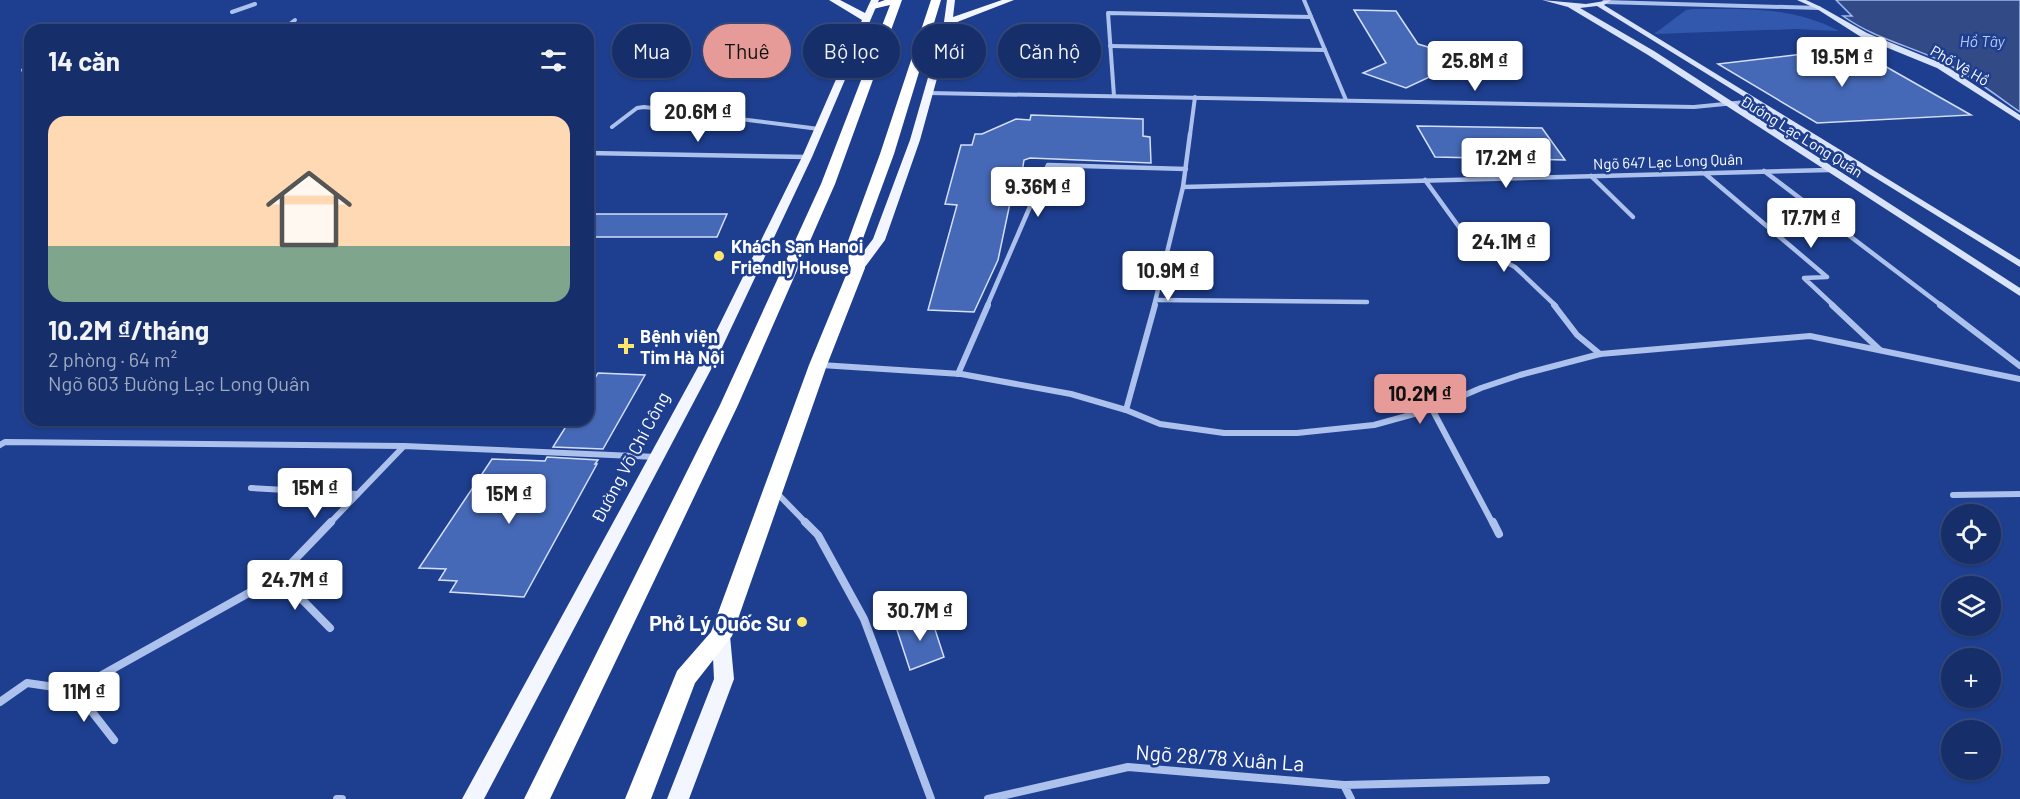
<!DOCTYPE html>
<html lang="vi">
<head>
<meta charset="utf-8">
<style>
  :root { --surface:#162f6b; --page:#1f3771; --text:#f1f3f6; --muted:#9ea9c1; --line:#354a7e; --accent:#e69b98 }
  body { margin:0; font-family:Barlow,sans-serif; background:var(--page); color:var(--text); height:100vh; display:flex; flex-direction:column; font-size:22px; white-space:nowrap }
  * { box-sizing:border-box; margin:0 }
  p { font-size:20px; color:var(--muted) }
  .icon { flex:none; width:33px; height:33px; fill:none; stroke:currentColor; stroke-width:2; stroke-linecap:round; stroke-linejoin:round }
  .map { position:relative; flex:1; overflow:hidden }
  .sheet { position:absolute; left:24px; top:24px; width:570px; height:402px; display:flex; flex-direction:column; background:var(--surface); border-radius:18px; box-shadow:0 2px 4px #0004,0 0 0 2px var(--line) }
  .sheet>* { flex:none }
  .top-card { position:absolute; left:612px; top:24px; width:570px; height:54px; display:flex; gap:12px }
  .fabs { position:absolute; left:1941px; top:504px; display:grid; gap:12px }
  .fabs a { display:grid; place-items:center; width:60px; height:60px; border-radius:50%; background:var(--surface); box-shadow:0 2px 4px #0004,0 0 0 2px var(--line); font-size:30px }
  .price { position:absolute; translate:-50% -51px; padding:0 14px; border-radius:6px; background:#fff; color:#222; font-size:20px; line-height:39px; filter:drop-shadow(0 2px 3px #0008) }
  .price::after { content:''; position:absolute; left:50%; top:36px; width:18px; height:14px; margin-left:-9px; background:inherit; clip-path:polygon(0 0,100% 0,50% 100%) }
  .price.selected { background:var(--accent); color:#111 }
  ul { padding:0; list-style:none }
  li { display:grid; align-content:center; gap:12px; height:318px; padding:0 24px }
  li+li { border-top:2px solid var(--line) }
  li span { display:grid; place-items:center; height:186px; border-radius:18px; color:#555 }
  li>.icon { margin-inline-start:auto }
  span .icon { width:108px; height:108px; fill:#fffc; stroke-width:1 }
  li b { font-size:26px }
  h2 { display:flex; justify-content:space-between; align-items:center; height:72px; padding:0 24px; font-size:26px }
  .tag { padding:0 21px; border-radius:27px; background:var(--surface); box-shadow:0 2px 4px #0004,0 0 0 2px var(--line); font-size:21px; line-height:54px }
  .tag.selected { background:var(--accent); color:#111 }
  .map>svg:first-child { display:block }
  .green { fill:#3158ad }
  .water { fill:#324a86; stroke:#a0b9ef; stroke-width:1.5 }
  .building { fill:#4669b7; stroke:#d3dff9; stroke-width:1.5 }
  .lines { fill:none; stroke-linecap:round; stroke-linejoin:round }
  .street-far3 { stroke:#adc1ed; stroke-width:4 }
  .street-far2 { stroke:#adc1ed; stroke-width:4.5 }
  .street-far1 { stroke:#adc1ed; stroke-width:6 }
  .street { stroke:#adc1ed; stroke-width:8 }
  .secondary { fill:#d9e3fa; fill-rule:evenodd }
  .primary { fill:#f3f6ff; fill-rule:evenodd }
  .highway { fill:#fff; fill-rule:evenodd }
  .poi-dot { fill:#fce76c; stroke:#1e3f8f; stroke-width:2 }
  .labels { text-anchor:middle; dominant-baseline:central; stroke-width:5; stroke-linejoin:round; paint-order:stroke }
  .far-street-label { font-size:15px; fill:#fff; stroke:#1e3f8f }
  .far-water-label { font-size:16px; font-style:italic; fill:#b9cbf4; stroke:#1e3f8f }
  .poi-label { font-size:18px; font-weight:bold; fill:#fff; stroke:#1e3f8f; text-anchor:start }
  .street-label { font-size:18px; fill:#fff; stroke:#1e3f8f }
  .near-poi-label { font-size:21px; font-weight:bold; fill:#fff; stroke:#1e3f8f; text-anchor:end }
  .near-street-label { font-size:21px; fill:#fff; stroke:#1e3f8f }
</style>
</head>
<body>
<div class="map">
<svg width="2020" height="799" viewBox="0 0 2020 799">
  <rect width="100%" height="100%" fill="#1e3f8f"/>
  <!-- green -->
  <path class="green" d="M1693,9C1745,9 1792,6 1839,31L1796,29L1654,34L1686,10Z"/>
  <!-- water -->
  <path class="water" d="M1836,0H2020V112C1994,94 1968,73 1939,60C1906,45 1872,37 1843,16H1852Z"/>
  <!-- building -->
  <g class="building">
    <path d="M1354,10L1396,11L1418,44L1468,59L1406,88L1363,73L1386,63Z"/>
    <path d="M1853,48L1971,115L1817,123L1718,64Z"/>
    <path d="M1031,115L1143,119V136L1150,137L1151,163L1030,158L1024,160L1017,203H1010L998,260L974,312L928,310L957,205L945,204L961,145H972L975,134H982L1016,119L1030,120Z"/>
    <path d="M1417,126L1542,128L1565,160L1435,157Z"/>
    <path d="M596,214H727L717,237H588V227Z"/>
    <path d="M598,373L645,375L603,449L553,447L570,420H588V389Z"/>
    <path d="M547,457L598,460L595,464H597L524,597L450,592L457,581L439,580L446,569L419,568L492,459L545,461Z"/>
    <path d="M930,614L944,657L910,670L896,627Z"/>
  </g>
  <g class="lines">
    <!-- street-far3 -->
    <g class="street-far3">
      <path d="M1304,0L1346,100"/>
      <path d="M1604,2L1819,8"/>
      <path d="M232,12L255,4"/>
      <path d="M282,30L295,20"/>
      <path d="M1110,46L1325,50"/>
      <path d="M30,64L23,70L26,77H30"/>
      <path d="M928,93L1694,107L1756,101"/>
      <path d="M1114,96L1108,13L1311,17"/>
      <path d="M612,127L637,108L644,107L819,129"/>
      <path d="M1190,135L1195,97"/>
    </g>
    <!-- street-far2 -->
    <g class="street-far2">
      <path d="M588,153L807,157"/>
      <path d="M1764,171L1942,306"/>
      <path d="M1703,172L1827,277L1804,278L1834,306"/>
      <path d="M1591,176L1633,217"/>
      <path d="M1425,180L1459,227L1486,252L1515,267L1556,306"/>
      <path d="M1183,187L1829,170"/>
      <path d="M1156,300L1367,302"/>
      <path d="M987,306L1048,165L1186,169"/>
      <path d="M1154,306L1183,187L1190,134"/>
    </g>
    <!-- street-far1 -->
    <g class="street-far1">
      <path d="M1554,305L1577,335L1600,354"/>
      <path d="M1832,305L1880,350"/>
      <path d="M1940,305L2020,366"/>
      <path d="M821,365L961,374L1071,394L1126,410L1160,424L1224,433H1297L1374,425L1432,409L1481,388L1520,375L1600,354L1810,336L2020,379"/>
      <path d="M958,374L988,305"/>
      <path d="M1432,409L1493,524"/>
      <path d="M1126,410L1155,305"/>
      <path d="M0,445L5,442L403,446"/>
      <path d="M251,488L357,494"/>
      <path d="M775,491L807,524"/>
      <path d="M1953,495L2020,494"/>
      <path d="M329,524L404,446L657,457"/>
    </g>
    <!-- street -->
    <g class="street">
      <path d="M805,522L818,535L864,619L931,799"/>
      <path d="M1493,522L1499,534"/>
      <path d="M279,576L330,628"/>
      <path d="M75,690L114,740"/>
      <path d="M0,702L27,683L75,690L279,576L331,522"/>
      <path d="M337,799H342"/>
      <path d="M988,799L1128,767L1344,785"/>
      <path d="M1351,799L1344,785L1546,780"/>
    </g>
    <!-- secondary -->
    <g class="secondary">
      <path d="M1542,0L1586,4L1611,0L1604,5L2020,260V267L1597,6L1580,8L1654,51L2020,288V296L1648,55L1568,7Z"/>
      <path d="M1797,0H1806L1821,7L1867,33L1943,64L2020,115V121L1937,68L1861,37L1817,9Z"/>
    </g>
    <!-- primary -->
    <g class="primary">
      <path d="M829,0H840L865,13L871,0H879L812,157L717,358L484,799H462L703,358L802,157L862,20Z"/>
      <path d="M947,0H955L953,17L1002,0H1014L952,24L920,140L885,240L862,271H852L851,268L873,239L910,140L944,22Z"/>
      <path d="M721,628L728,631L730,636L734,679L689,799H667L714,679L712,636L714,631Z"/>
    </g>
    <!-- highway -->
    <g class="highway">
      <path d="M885,0H902L835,184L738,405L550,799H524L720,405L821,184L890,5L873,9L868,6Z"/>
      <path d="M931,0H941L894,154L862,241L865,268L827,365L732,636L695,683L651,799H625L677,671L711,632L809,365L849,268L848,241L880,154Z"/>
    </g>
  </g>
  <!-- markers -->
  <g class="poi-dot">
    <circle cx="719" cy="256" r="6"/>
    <path d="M623 337h6v6h6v6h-6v6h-6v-6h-6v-6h6z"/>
    <circle cx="802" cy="622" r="6"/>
  </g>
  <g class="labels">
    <!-- far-street labels -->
    <g class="far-street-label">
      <text transform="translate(1960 65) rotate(30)">Phố Vệ Hồ</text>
      <text transform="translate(1802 136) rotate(32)">Đường Lạc Long Quân</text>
      <text transform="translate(1668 161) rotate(-2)">Ngõ 647 Lạc Long Quân</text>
    </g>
    <!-- far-water labels -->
    <g class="far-water-label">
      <text x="1982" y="40">Hồ Tây</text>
    </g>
    <!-- poi labels -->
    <g class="poi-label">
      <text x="731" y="246">Khách Sạn Hanoi<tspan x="731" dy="21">Friendly House</tspan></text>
      <text x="640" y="336">Bệnh viện<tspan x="640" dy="21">Tim Hà Nội</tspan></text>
    </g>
    <!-- street labels -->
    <g class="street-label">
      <text transform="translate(630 457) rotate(-62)">Đường Võ Chí Công</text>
    </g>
    <!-- near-poi labels -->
    <g class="near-poi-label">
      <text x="790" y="622">Phở Lý Quốc Sư</text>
    </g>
    <!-- near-street labels -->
    <g class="near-street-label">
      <text transform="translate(1220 757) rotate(4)">Ngõ 28/78 Xuân La</text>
    </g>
  </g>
</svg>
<div class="fabs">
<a><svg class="icon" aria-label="locate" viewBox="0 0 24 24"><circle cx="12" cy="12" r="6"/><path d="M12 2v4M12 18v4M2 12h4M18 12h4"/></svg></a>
<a><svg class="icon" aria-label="layers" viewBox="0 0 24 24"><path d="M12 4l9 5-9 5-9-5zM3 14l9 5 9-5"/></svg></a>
<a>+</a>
<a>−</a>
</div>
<b class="price" style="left:1842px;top:88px">19.5M ₫</b>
<b class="price" style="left:1475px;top:92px">25.8M ₫</b>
<b class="price" style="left:698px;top:143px">20.6M ₫</b>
<b class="price" style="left:1506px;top:189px">17.2M ₫</b>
<b class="price" style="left:1038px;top:218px">9.36M ₫</b>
<b class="price" style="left:1811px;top:249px">17.7M ₫</b>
<b class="price" style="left:1504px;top:273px">24.1M ₫</b>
<b class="price" style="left:1168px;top:302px">10.9M ₫</b>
<b class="price selected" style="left:1420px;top:425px">10.2M ₫</b>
<b class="price" style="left:315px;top:519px">15M ₫</b>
<b class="price" style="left:509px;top:525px">15M ₫</b>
<b class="price" style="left:295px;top:611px">24.7M ₫</b>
<b class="price" style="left:920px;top:642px">30.7M ₫</b>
<b class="price" style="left:84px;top:723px">11M ₫</b>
<div class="top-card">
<a class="tag">Mua</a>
<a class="tag selected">Thuê</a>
<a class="tag">Bộ lọc</a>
<a class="tag">Mới</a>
<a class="tag">Căn hộ</a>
</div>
<section class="sheet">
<h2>14 căn<svg class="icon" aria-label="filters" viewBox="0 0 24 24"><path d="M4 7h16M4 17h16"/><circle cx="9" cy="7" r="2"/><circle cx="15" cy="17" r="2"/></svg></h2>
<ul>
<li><span style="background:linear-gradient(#ffd9b3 70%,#7fa58c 0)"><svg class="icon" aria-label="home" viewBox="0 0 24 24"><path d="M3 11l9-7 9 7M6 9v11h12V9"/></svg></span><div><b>10.2M ₫/tháng</b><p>2 phòng · 64 m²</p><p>Ngõ 603 Đường Lạc Long Quân</p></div></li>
</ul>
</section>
</div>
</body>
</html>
